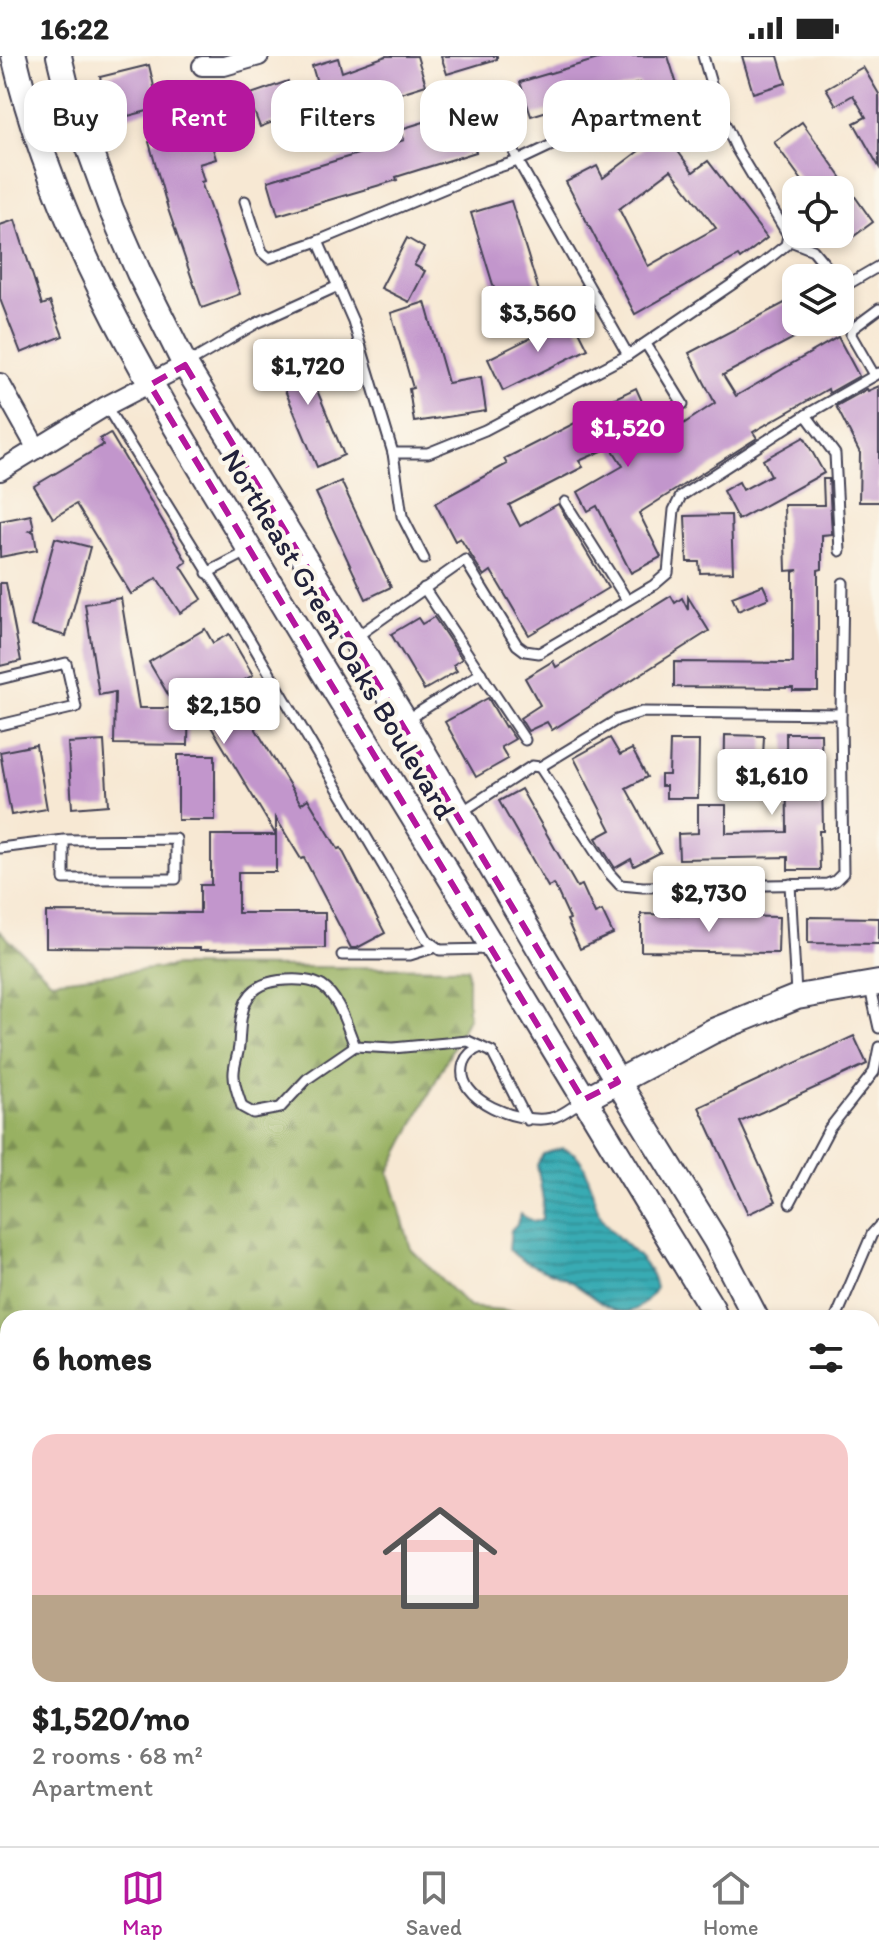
<!DOCTYPE html>
<html lang="en">
<head>
<meta charset="utf-8">
<style>
  :root { --surface:#fff; --page:#f2f2f2; --text:#222; --muted:#767676; --line:#e0e0e0; --accent:#b5179e }
  body { margin:0; font-family:Itim,sans-serif; background:var(--page); color:var(--text); height:100vh; display:flex; flex-direction:column; font-size:30px; white-space:nowrap }
  * { box-sizing:border-box; margin:0 }
  p { font-size:26px; color:var(--muted) }
  .icon { flex:none; width:44px; height:44px; fill:none; stroke:currentColor; stroke-width:2; stroke-linecap:round; stroke-linejoin:round }
  .map { position:relative; flex:1; overflow:hidden }
  .side { position:absolute; left:0px; top:1254px; width:880px; height:536px; display:flex; flex-direction:column; background:var(--surface); border-radius:24px 24px 0 0; box-shadow:0 4px 12px #0003 }
  .side>* { flex:none }
  .guide { position:absolute; left:24px; top:24px; width:832px; height:72px; display:flex; gap:16px }
  .fabs { position:absolute; left:782px; top:120px; display:grid; gap:16px }
  .fabs a { display:grid; place-items:center; width:72px; height:72px; border-radius:16px; background:var(--surface); box-shadow:0 4px 12px #0003; font-size:40px }
  .price { position:absolute; translate:-50% -68px; padding:0 18px; border-radius:8px; background:#fff; color:#222; font-size:26px; line-height:52px; filter:drop-shadow(0 2px 4px #0008) }
  .price::after { content:''; position:absolute; left:50%; top:48px; width:24px; height:18px; margin-left:-12px; background:inherit; clip-path:polygon(0 0,100% 0,50% 100%) }
  .price.current { background:var(--accent); color:#fff }
  ul { padding:0; list-style:none }
  li { display:grid; align-content:center; gap:16px; height:424px; padding:0 32px }
  li+li { border-top:2px solid var(--line) }
  li span { display:grid; place-items:center; height:248px; border-radius:24px; color:#555 }
  li>.icon { margin-inline-start:auto }
  span .icon { width:144px; height:144px; fill:#fffc; stroke-width:1 }
  li b { font-size:34px }
  h2 { display:flex; justify-content:space-between; align-items:center; height:96px; padding:0 32px; font-size:34px }
  .chip { padding:0 28px; border-radius:24px; background:var(--surface); box-shadow:0 4px 12px #0003; font-size:28px; line-height:72px }
  .chip.current { background:var(--accent); color:#fff }
  .status { display:flex; justify-content:space-between; align-items:center; height:56px; padding:0 40px; background:var(--surface); direction:ltr }
  .status svg { height:22px; fill:currentColor }
  .menu { display:flex; justify-content:space-around; align-items:center; height:112px; border-top:2px solid var(--line); background:var(--surface); font-size:22px; color:var(--muted) }
  .menu a { display:grid; justify-items:center; gap:4px }
  .menu .current { color:var(--accent) }
  .map>svg:first-child { display:block }
  .forest { fill:url(#forest-firs); stroke:#5d6a4e; stroke-width:2 }
  .water { fill:url(#water-rules); stroke:#2e6677; stroke-width:2 }
  .building { fill:#c296cc; fill-rule:evenodd }
  .lines { fill:none; stroke-linecap:round; stroke-linejoin:round }
  .service-casing { stroke:#424052; stroke-width:13 }
  .minor-casing { stroke:#424052; stroke-width:22 }
  .secondary-casing { stroke:#424052; stroke-width:28 }
  .path { stroke:#424052; stroke-width:3; stroke-dasharray:2 6; stroke-linecap:butt }
  .service { stroke:#fff; stroke-width:9 }
  .minor { stroke:#fff; stroke-width:18 }
  .secondary { stroke:#fff; stroke-width:24 }
  .marked { fill:none; stroke:#b5179e; stroke-width:6; stroke-dasharray:16 10; stroke-linejoin:round }
  .labels { text-anchor:middle; dominant-baseline:central; stroke-width:8; stroke-linejoin:round; paint-order:stroke }
  .street-label { font-size:30px; fill:#22223b; stroke:#fbf7ec }
</style>
</head>
<body>
<div class="status"><b>16:22</b><svg viewBox="0 0 49 12"><path d="M0 12V9h3v3zM5 12V6h3v6zM10 12V3h3v9zM15 12V0h3v12zM26 1h20v11H26zM47 4h2v5h-2z"/></svg></div>
<div class="map">
<svg width="879" height="1790" viewBox="0 0 879 1790">
  <defs>
    <pattern id="forest-firs" width="22" height="20" patternUnits="userSpaceOnUse" patternTransform="scale(2)"><rect width="22" height="20" fill="#98b162"/><path d="M5 1l3.5 6h-7zM16 11l3.5 6h-7z" fill="#7c9052"/></pattern>
    <pattern id="water-rules" width="6" height="5" patternUnits="userSpaceOnUse" patternTransform="scale(2)"><rect width="6" height="5" fill="#39abb3"/><path d="M0 2.5h6" fill="none" stroke="#308b93"/></pattern>
  </defs>
  <rect width="100%" height="100%" fill="#fbf7ec"/>
  <filter id="ink" filterUnits="userSpaceOnUse"><feTurbulence type="fractalNoise" baseFrequency=".0125" numOctaves="2"/><feDisplacementMap in="SourceGraphic" scale="16" xChannelSelector="R" yChannelSelector="G"/><feConvolveMatrix kernelMatrix="1 2 1 2 8 2 1 2 1" color-interpolation-filters="sRGB"/></filter>
  <filter id="wash" filterUnits="userSpaceOnUse"><feTurbulence type="fractalNoise" baseFrequency=".006" numOctaves="4" result="noise"/><feDisplacementMap in="SourceGraphic" scale="32" xChannelSelector="R" yChannelSelector="G"/><feGaussianBlur stdDeviation="1.8" result="paint"/><feColorMatrix in="noise" values="0 0 0 0 0 0 0 0 0 0 0 0 0 0 0 0 0 1.4 0 .05"/><feComposite in="paint" operator="in"/></filter>
  <g filter="url(#wash)">
    <rect width="100%" height="100%" fill="#f7e8d3"/>
    <!-- forest -->
    <path class="forest" d="M0,875L51,925L177,910L468,912V962L389,1116L411,1193L469,1251L579,1261L648,1258L650,1262H8V1373H0Z"/>
    <!-- water -->
    <g class="water">
      <path d="M562,1092C594,1099 588,1142 603,1164C620,1189 650,1201 656,1232C625,1281 601,1243 569,1225C549,1213 525,1211 509,1193L511,1174L517,1168L520,1158L534,1166L542,1163L543,1144L537,1109L543,1098Z"/>
      <path d="M222,1782H659L658,1790H221Z"/>
    </g>
    <g id="blocks">
      <!-- building -->
      <g class="building">
        <path d="M386,0H417L426,29L327,60L312,10L338,2L342,16Z"/>
        <path d="M441,0H497V3L447,18Z"/>
        <path d="M608,0H668L679,35L645,46L639,27L531,60L520,26Z"/>
        <path d="M742,0H778L786,27L753,37Z"/>
        <path d="M149,9L159,52L128,60L122,36L105,40L100,21Z"/>
        <path d="M863,11L879,38V111L854,67L866,61L853,39L836,49L826,32Z"/>
        <path d="M288,25L299,56L260,71L248,39Z"/>
        <path d="M463,54L476,96L396,121L397,124L278,159L268,125L404,84L401,73Z"/>
        <path d="M802,66L873,166L846,186L840,178V134H809L774,86Z"/>
        <path d="M206,69L216,103L199,108L204,125L201,126L240,238L202,252L168,153L149,86Z"/>
        <path d="M664,76L693,116L708,105L767,182L740,203L738,200L635,258L566,126L597,110L603,122ZM671,114L716,172L648,210L619,153Z"/>
        <path d="M511,145L545,255L505,268L471,157Z"/>
        <path d="M15,164L42,249L50,246L63,280L21,297L0,243V169Z"/>
        <path d="M407,182L424,192L414,209L425,215L409,246L381,232Z"/>
        <path d="M796,241V266H824L723,319L736,340L838,281L859,320L829,337L828,333L753,376L757,382L639,457L661,501L631,517L597,450L588,455L578,436L623,410L611,391L579,405L583,411L509,449L520,470L558,448L608,532L529,579L491,515L484,520L460,482L455,485L435,447L507,408L504,403L579,365L577,360L636,332L659,384L715,347L689,297Z"/>
        <path d="M425,246L448,327L481,321L486,355L414,366L409,333L413,332L391,257Z"/>
        <path d="M572,261L588,293L503,335L488,303Z"/>
        <path d="M299,291L344,399L317,411L272,303Z"/>
        <path d="M879,330V446H859L860,397L836,350L867,333L868,335Z"/>
        <path d="M110,377L187,506L181,510L202,543L180,557L157,522L131,538L76,448L53,462L34,430L103,389L100,383Z"/>
        <path d="M804,381L824,417L738,464L723,435L739,426L743,434L771,419L763,404Z"/>
        <path d="M823,423H829L832,478L822,479V513L818,514V635H793V632L674,631V606L793,607V516L798,514L786,515L784,449H824Z"/>
        <path d="M341,425L391,531L366,543L316,437Z"/>
        <path d="M31,459L34,473L30,475L34,476L37,494L0,501V465Z"/>
        <path d="M731,459L733,516L700,517L699,506H687L685,460Z"/>
        <path d="M55,482L90,491L66,580L31,570Z"/>
        <path d="M0,527H6L21,605L0,610Z"/>
        <path d="M763,529L769,542L738,555L732,541Z"/>
        <path d="M671,540L675,547L682,542L688,554V541L709,575L552,674L547,666L528,675L520,662L540,649L525,622L553,605L556,611Z"/>
        <path d="M121,542L139,652H176L149,606L205,573L213,587L229,578L253,619L231,632L301,748L308,743L338,793L341,792L385,877L357,892H351L304,802L301,803L276,762V779L189,634L188,689L114,688L115,636L99,639L85,548Z"/>
        <path d="M434,561L462,603L453,609L457,615L424,634L391,578L418,562L422,568Z"/>
        <path d="M488,642L505,671L506,670L515,683L501,691L508,703L476,721L445,666Z"/>
        <path d="M786,677H821L823,775H819L820,814H788V801L679,803L678,778L698,777V749H726V777L787,776Z"/>
        <path d="M725,679L764,680L761,742L724,741Z"/>
        <path d="M610,682L620,699L632,693L647,721L626,732L661,796L634,810L631,803L615,812L600,789L596,782L611,774L574,702Z"/>
        <path d="M104,685L108,749L72,752L68,687Z"/>
        <path d="M670,685H699L698,742H666V730H661V719H669Z"/>
        <path d="M36,689L47,753L11,759L0,696Z"/>
        <rect x="178" y="699" width="37" height="65"/>
        <path d="M521,733L577,831L582,829L595,858L602,855L613,878L580,893L567,864L570,863L554,828L548,831L499,745Z"/>
        <path d="M211,779H276V816H238V857H325V892L200,894V892L46,891V856L200,857V829H211Z"/>
        <path d="M641,858L779,861L778,897L641,895Z"/>
        <path d="M808,861L879,862V888L808,887Z"/>
        <path d="M854,980L867,1008L740,1066L776,1145L748,1158L699,1051Z"/>
      </g>
    </g>
  </g>
  <g filter="url(#ink)">
    <use href="#blocks" fill-opacity="0" stroke="#424052" stroke-width="2"/>
    <g class="lines">
      <defs>
        <g id="service">
          <path d="M703,0L719,55"/>
          <path d="M487,32L518,105L628,299"/>
          <path d="M245,145L262,196L269,202L318,185L486,115L518,105L611,61L659,54L719,55L737,94L788,179L786,189L762,208L628,299L485,374L428,397H393"/>
          <path d="M788,184L813,194L836,222"/>
          <path d="M318,185L353,265L393,397L402,460L424,503"/>
          <path d="M840,227L843,231L841,251"/>
          <path d="M843,231L879,210"/>
          <path d="M646,288L683,348"/>
          <path d="M185,309L257,267L338,230"/>
          <path d="M874,319L851,279L852,273L879,253"/>
          <path d="M106,350L237,562L427,884L440,894L491,893"/>
          <path d="M806,359L835,398L840,495"/>
          <path d="M565,446L627,544"/>
          <path d="M207,517L247,496"/>
          <path d="M424,532L525,684"/>
          <path d="M356,581L465,504L517,589L525,595L539,597L654,529L668,517L674,454L681,440L806,359L879,317"/>
          <path d="M0,623L66,607L76,651L0,669"/>
          <path d="M405,665L481,617"/>
          <path d="M540,711L609,817L620,829L643,831L827,828L835,825L843,817L841,658L843,527"/>
          <path d="M460,757L532,710L540,711L617,664L642,656L841,658"/>
          <path d="M0,792L64,784L176,783V823H64V784"/>
          <path d="M790,828L796,938"/>
          <path d="M342,899H410L436,891"/>
          <path d="M870,932L879,972"/>
          <path d="M355,990C347,972 340,942 322,930C313,924 297,923 286,924C241,926 241,955 239,990C238,1000 233,1011 234,1020C234,1030 239,1041 242,1051L253,1057L280,1052L307,1023L355,990L393,992L468,985L481,991"/>
          <path d="M527,1064L492,996L481,991C473,994 467,998 464,1007C452,1045 523,1069 551,1062C562,1060 573,1050 583,1044"/>
          <path d="M790,1147L829,1073L874,1016L879,991"/>
          <path d="M836,1262L872,1178L879,1170"/>
          <path d="M872,1336H879"/>
        </g>
        <g id="minor">
          <path d="M202,10H224L259,0"/>
          <path d="M0,327L37,393"/>
          <path d="M0,415L106,350L185,309"/>
          <path d="M872,1387H879"/>
          <path d="M0,1472L8,1474"/>
        </g>
        <g id="secondary">
          <path d="M14,0C53,166 139,312 227,456C272,530 316,605 362,678C480,868 594,1061 712,1252L715,1262"/>
          <path d="M59,0L66,29L111,153L139,217L185,309L405,665L618,1026L716,1185L756,1262"/>
          <path d="M583,1044L713,975L797,941L879,927"/>
          <path d="M765,1782V1790"/>
          <path d="M802,1790V1782"/>
        </g>
      </defs>
      <!-- service casing -->
      <use href="#service" class="service-casing"/>
      <!-- minor casing -->
      <use href="#minor" class="minor-casing"/>
      <!-- secondary casing -->
      <use href="#secondary" class="secondary-casing"/>
      <!-- path -->
      <g class="path">
        <path d="M0,1492L8,1493"/>
        <path d="M0,1545H8"/>
        <path d="M204,1782L205,1790"/>
        <path d="M739,1790L740,1782"/>
      </g>
      <!-- service -->
      <use href="#service" class="service"/>
      <!-- minor -->
      <use href="#minor" class="minor"/>
      <!-- secondary -->
      <use href="#secondary" class="secondary"/>
    </g>
  </g>
  <!-- marked area -->
  <path class="marked" d="M185,309L618,1026L583,1044L150,329Z"/>
  <g class="labels">
    <!-- street labels -->
    <g class="street-label">
      <text transform="translate(339 578) rotate(59)">Northeast Green Oaks Boulevard</text>
    </g>
  </g>
</svg>
<div class="fabs">
<a><svg class="icon" aria-label="locate" viewBox="0 0 24 24"><circle cx="12" cy="12" r="6"/><path d="M12 2v4M12 18v4M2 12h4M18 12h4"/></svg></a>
<a><svg class="icon" aria-label="layers" viewBox="0 0 24 24"><path d="M12 4l9 5-9 5-9-5zM3 14l9 5 9-5"/></svg></a>
</div>
<b class="price" style="left:538px;top:298px">$3,560</b>
<b class="price" style="left:308px;top:351px">$1,720</b>
<b class="price current" style="left:628px;top:413px">$1,520</b>
<b class="price" style="left:224px;top:690px">$2,150</b>
<b class="price" style="left:772px;top:761px">$1,610</b>
<b class="price" style="left:709px;top:878px">$2,730</b>
<div class="guide">
<a class="chip">Buy</a>
<a class="chip current">Rent</a>
<a class="chip">Filters</a>
<a class="chip">New</a>
<a class="chip">Apartment</a>
</div>
<section class="side">
<h2>6 homes<svg class="icon" aria-label="filters" viewBox="0 0 24 24"><path d="M4 7h16M4 17h16"/><circle cx="9" cy="7" r="2"/><circle cx="15" cy="17" r="2"/></svg></h2>
<ul>
<li><span style="background:linear-gradient(#f6c9c9 65%,#b9a48a 0)"><svg class="icon" aria-label="home" viewBox="0 0 24 24"><path d="M3 11l9-7 9 7M6 9v11h12V9"/></svg></span><div><b>$1,520/mo</b><p>2 rooms · 68 m²</p><p>Apartment</p></div></li>
</ul>
</section>
</div>
<nav class="menu">
<a class="current"><svg class="icon" aria-label="map" viewBox="0 0 24 24"><path d="M3 6l6-2 6 2 6-2v14l-6 2-6-2-6 2zM9 4v14M15 6v14"/></svg>Map</a>
<a><svg class="icon" aria-label="saved" viewBox="0 0 24 24"><path d="M7 4h10v16l-5-4-5 4z"/></svg>Saved</a>
<a><svg class="icon" aria-label="home" viewBox="0 0 24 24"><path d="M3 11l9-7 9 7M6 9v11h12V9"/></svg>Home</a>
</nav>
</body>
</html>
